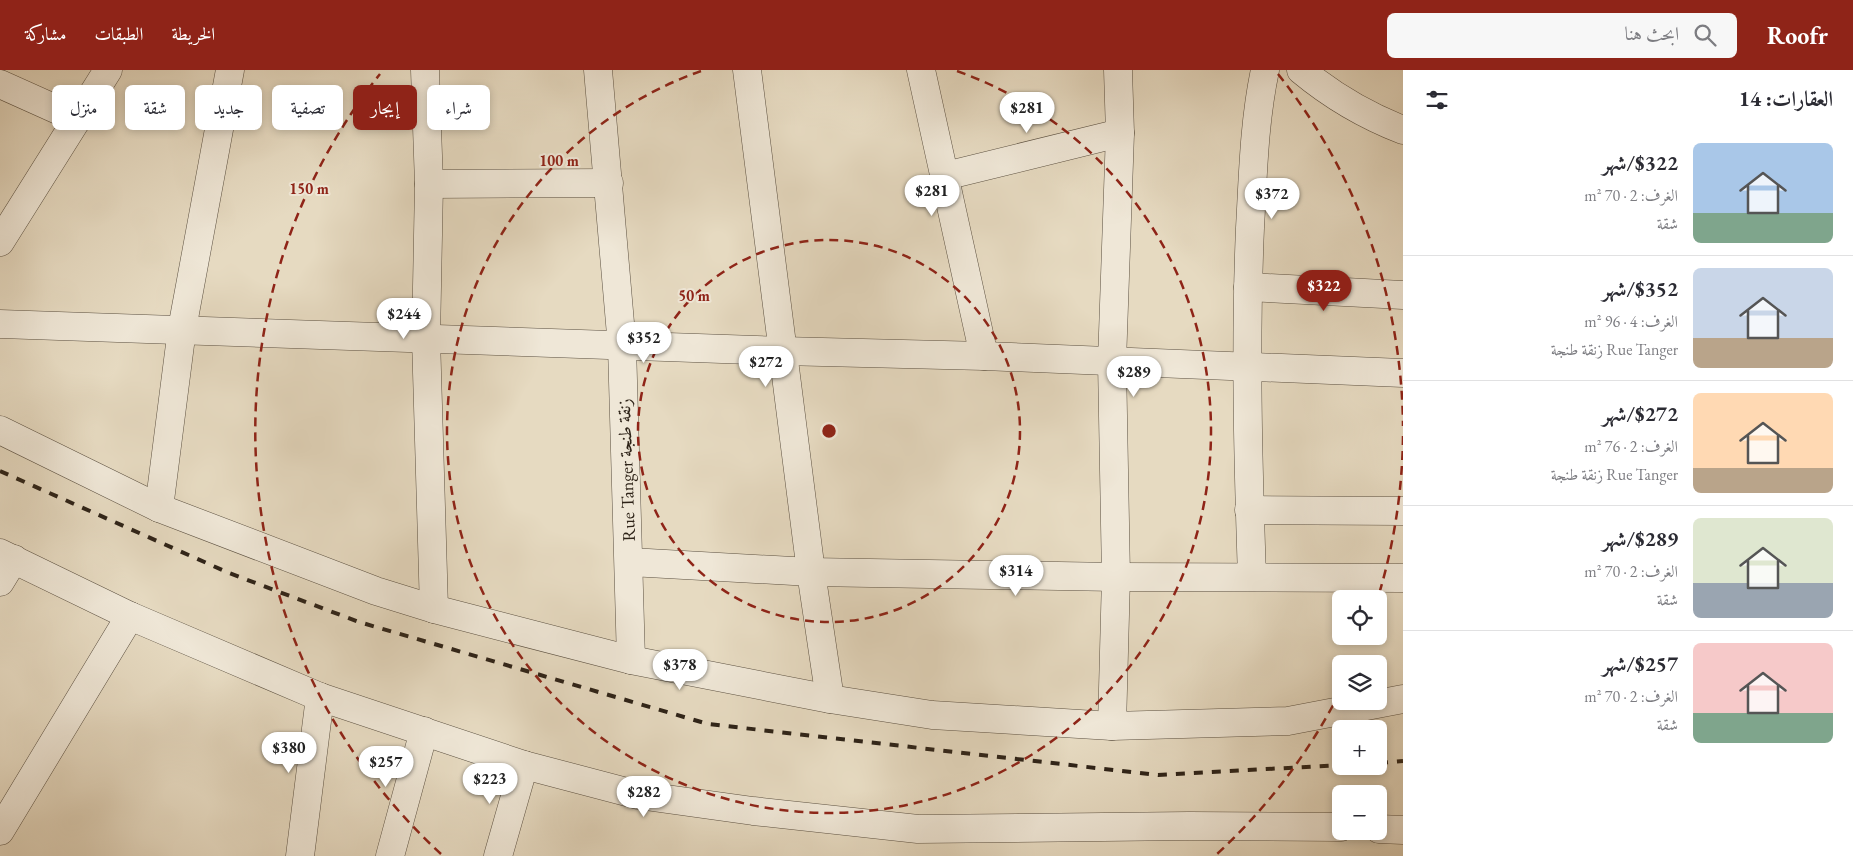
<!DOCTYPE html>
<html lang="ar">
<head>
<meta charset="utf-8">
<style>
  :root { --surface:#fff; --page:#f7f7f7; --text:#2b2b33; --muted:#7c7c81; --line:#e1e1e2; --accent:#8f2418 }
  body { margin:0; font-family:"EB Garamond",Amiri,serif; background:var(--page); color:var(--text); direction:rtl; height:100vh; display:flex; flex-direction:column; font-size:19px; white-space:nowrap }
  * { box-sizing:border-box; margin:0 }
  p { font-size:16px; color:var(--muted) }
  .icon { flex:none; width:28px; height:28px; fill:none; stroke:currentColor; stroke-width:2; stroke-linecap:round; stroke-linejoin:round }
  .map { position:relative; flex:1; overflow:hidden; direction:ltr }
  .drawer { display:flex; flex-direction:column; background:var(--surface); width:450px }
  .drawer>* { flex:none }
  .top-card { position:absolute; left:15px; top:15px; width:475px; height:45px; direction:rtl; display:flex; gap:10px }
  .fabs { position:absolute; left:1332px; top:520px; display:grid; gap:10px }
  .fabs a { display:grid; place-items:center; width:55px; height:55px; border-radius:8px; background:var(--surface); box-shadow:0 2px 8px #0003; font-size:25px }
  .price { position:absolute; translate:-50% -42px; padding:0 11px; border-radius:18px; background:#fff; color:#222; font-size:16px; line-height:32px; filter:drop-shadow(0 1px 2px #0008) }
  .price::after { content:''; position:absolute; left:50%; top:30px; width:15px; height:11px; margin-left:-8px; background:inherit; clip-path:polygon(0 0,100% 0,50% 100%) }
  .price.current { background:var(--accent); color:#fff }
  ul { padding:0; list-style:none }
  li { display:flex; align-items:center; gap:15px; height:125px; padding:0 20px }
  li+li { border-top:1px solid var(--line) }
  li span { display:grid; place-items:center; flex:none; width:140px; height:100px; border-radius:8px; color:#555 }
  li>.icon { margin-inline-start:auto }
  span .icon { width:60px; height:60px; fill:#fffc; stroke-width:1 }
  li b { font-size:21px }
  h2 { display:flex; justify-content:space-between; align-items:center; height:60px; padding:0 20px; font-size:21px }
  .chip { padding:0 18px; border-radius:8px; background:var(--surface); box-shadow:0 2px 8px #0003; font-size:18px; line-height:45px }
  .chip.current { background:var(--accent); color:#fff }
  header { display:flex; align-items:center; gap:30px; box-sizing:border-box; height:70px; padding:0 25px; background:var(--accent); color:#fff }
  header strong { font-size:24px }
  nav { display:flex; gap:28px; margin-inline-start:auto; font-size:18px }
  .search { width:350px; height:45px; background:var(--page); display:flex; align-items:center; gap:12px; box-sizing:border-box; padding:0 18px; border-radius:8px; color:var(--muted); font-size:19px }
  main { display:flex; flex:1; min-height:0 }
  .map>svg:first-child { display:block }
  .lines { fill:none; stroke-linecap:round; stroke-linejoin:round }
  .minor-casing { stroke:#5c5142; stroke-width:29 }
  .minor { stroke:#efe7d7; stroke-width:28 }
  .rail { stroke:#2e2318; stroke-width:4; stroke-dasharray:9 9; stroke-linecap:butt }
  .ring { fill:none; stroke:#8f2418; stroke-width:2.5; stroke-dasharray:9 6 }
  .labels { text-anchor:middle; dominant-baseline:central; stroke-width:4; stroke-linejoin:round; paint-order:stroke }
  .street-label { font-size:18px; fill:#2e2318; stroke:#efe7d7 }
  .centre { fill:#8f2418; stroke:#efe7d7; stroke-width:2.5 }
  .ring-label { font-size:15px; text-anchor:middle; font-weight:bold; fill:#8f2418; stroke:#efe7d7; stroke-width:4; stroke-linejoin:round; paint-order:stroke }
</style>
</head>
<body>
<header>
<strong>Roofr</strong>
<div class="search"><svg class="icon" aria-label="search" viewBox="0 0 24 24"><circle cx="10" cy="10" r="6"/><path d="M15 15l6 6"/></svg>ابحث هنا</div>
<nav><a>الخريطة</a><a>الطبقات</a><a>مشاركة</a></nav>
</header>
<main>
<section class="drawer">
<h2>العقارات: 14<svg class="icon" aria-label="filters" viewBox="0 0 24 24"><path d="M4 7h16M4 17h16"/><circle cx="9" cy="7" r="2"/><circle cx="15" cy="17" r="2"/></svg></h2>
<ul>
<li><span style="background:linear-gradient(#a9c7e8 70%,#7fa58c 0)"><svg class="icon" aria-label="home" viewBox="0 0 24 24"><path d="M3 11l9-7 9 7M6 9v11h12V9"/></svg></span><div><b>$322/شهر</b><p>الغرف: 2 · 70 m²</p><p>شقة</p></div></li>
<li><span style="background:linear-gradient(#c9d6e8 70%,#b9a48a 0)"><svg class="icon" aria-label="home" viewBox="0 0 24 24"><path d="M3 11l9-7 9 7M6 9v11h12V9"/></svg></span><div><b>$352/شهر</b><p>الغرف: 4 · 96 m²</p><p>Rue Tanger زنقة طنجة</p></div></li>
<li><span style="background:linear-gradient(#ffd9b3 75%,#b9a48a 0)"><svg class="icon" aria-label="home" viewBox="0 0 24 24"><path d="M3 11l9-7 9 7M6 9v11h12V9"/></svg></span><div><b>$272/شهر</b><p>الغرف: 2 · 76 m²</p><p>Rue Tanger زنقة طنجة</p></div></li>
<li><span style="background:linear-gradient(#dfe7d0 65%,#9aa5b1 0)"><svg class="icon" aria-label="home" viewBox="0 0 24 24"><path d="M3 11l9-7 9 7M6 9v11h12V9"/></svg></span><div><b>$289/شهر</b><p>الغرف: 2 · 70 m²</p><p>شقة</p></div></li>
<li><span style="background:linear-gradient(#f6c9c9 70%,#7fa58c 0)"><svg class="icon" aria-label="home" viewBox="0 0 24 24"><path d="M3 11l9-7 9 7M6 9v11h12V9"/></svg></span><div><b>$257/شهر</b><p>الغرف: 2 · 70 m²</p><p>شقة</p></div></li>
</ul>
</section>
<div class="map">
<svg width="1403" height="786" viewBox="0 0 1403 786">
  <rect width="100%" height="100%" fill="#e6dac1"/>
  <filter id="stains"><feTurbulence type="fractalNoise" baseFrequency=".004" numOctaves="4"/><feColorMatrix values="0 0 0 0 .2 0 0 0 0 .09 0 0 0 0 .02 0 0 0 .5 -.17"/></filter>
  <radialGradient id="worn" r=".72"><stop offset=".6" stop-color="#630" stop-opacity="0"/><stop offset="1" stop-color="#630" stop-opacity=".3"/></radialGradient>
  <g class="lines">
    <defs>
      <g id="minor">
        <path d="M425,0L429,114L426,268L434,539"/>
        <path d="M598,0L622,276L631,590"/>
        <path d="M747,0L811,502L830,629"/>
        <path d="M921,0L984,286"/>
        <path d="M1301,0C1331,25 1367,46 1403,60"/>
        <path d="M0,14L78,49"/>
        <path d="M945,106L1120,63"/>
        <path d="M429,114L609,113"/>
        <path d="M0,172L108,0"/>
        <path d="M1248,217L1403,225"/>
        <path d="M0,254L782,281L984,286L1403,303"/>
        <path d="M0,360L159,438L376,521L434,539L631,590L830,629L932,645L1112,656L1288,651L1403,629"/>
        <path d="M159,438L182,259L230,0"/>
        <path d="M1249,440L1403,441"/>
        <path d="M0,483L130,546L320,627L524,695L638,725L753,741L918,759L1189,756L1341,757"/>
        <path d="M630,492L811,502L1116,507L1403,508"/>
        <path d="M1252,507C1248,390 1245,275 1250,158C1253,105 1254,52 1265,0"/>
        <path d="M0,512L14,489"/>
        <path d="M1112,656L1116,507L1112,292L1120,63L1118,0"/>
        <path d="M1379,759L1403,760"/>
        <path d="M0,761L130,546"/>
        <path d="M300,786L320,627"/>
        <path d="M390,786L424,661"/>
        <path d="M498,786L524,695"/>
      </g>
    </defs>
    <!-- minor casing -->
    <use href="#minor" class="minor-casing"/>
    <!-- minor -->
    <use href="#minor" class="minor"/>
    <!-- rail -->
    <g class="rail">
      <path d="M0,401L229,503L359,552L708,654L1158,705L1341,695"/>
      <path d="M1379,693L1403,691"/>
    </g>
  </g>
  <!-- distance rings -->
  <g class="ring">
    <circle cx="829" cy="361" r="191"/>
    <path d="M957 1A382 382 0 1 1 701 1"/>
    <path d="M1403 366A574 574 0 0 1 1379 524M1340 622A574 574 0 0 1 1217 784M441 784A574 574 0 0 1 380 4M1278 4A574 574 0 0 1 1403 356"/>
  </g>
  <g class="labels">
    <!-- street labels -->
    <g class="street-label">
      <text transform="translate(626 400) rotate(-92)">Rue Tanger زنقة طنجة</text>
    </g>
  </g>
  <circle cx="829" cy="361" r="8" class="centre"/>
  <g class="ring-label">
    <text x="559" y="96">100 m</text>
    <text x="309" y="124">150 m</text>
    <text x="694" y="231">50 m</text>
  </g>
  <rect width="100%" height="100%" filter="url(#stains)"/>
  <rect width="100%" height="100%" fill="url(#worn)"/>
</svg>
<div class="fabs">
<a><svg class="icon" aria-label="locate" viewBox="0 0 24 24"><circle cx="12" cy="12" r="6"/><path d="M12 2v4M12 18v4M2 12h4M18 12h4"/></svg></a>
<a><svg class="icon" aria-label="layers" viewBox="0 0 24 24"><path d="M12 4l9 5-9 5-9-5zM3 14l9 5 9-5"/></svg></a>
<a>+</a>
<a>−</a>
</div>
<b class="price" style="left:1027px;top:64px">$281</b>
<b class="price" style="left:932px;top:147px">$281</b>
<b class="price" style="left:1272px;top:150px">$372</b>
<b class="price current" style="left:1324px;top:242px">$322</b>
<b class="price" style="left:404px;top:270px">$244</b>
<b class="price" style="left:644px;top:294px">$352</b>
<b class="price" style="left:766px;top:318px">$272</b>
<b class="price" style="left:1134px;top:328px">$289</b>
<b class="price" style="left:1016px;top:527px">$314</b>
<b class="price" style="left:680px;top:621px">$378</b>
<b class="price" style="left:289px;top:704px">$380</b>
<b class="price" style="left:386px;top:718px">$257</b>
<b class="price" style="left:490px;top:735px">$223</b>
<b class="price" style="left:644px;top:748px">$282</b>
<div class="top-card">
<a class="chip">شراء</a>
<a class="chip current">إيجار</a>
<a class="chip">تصفية</a>
<a class="chip">جديد</a>
<a class="chip">شقة</a>
<a class="chip">منزل</a>
</div>
</div>
</main>
</body>
</html>
